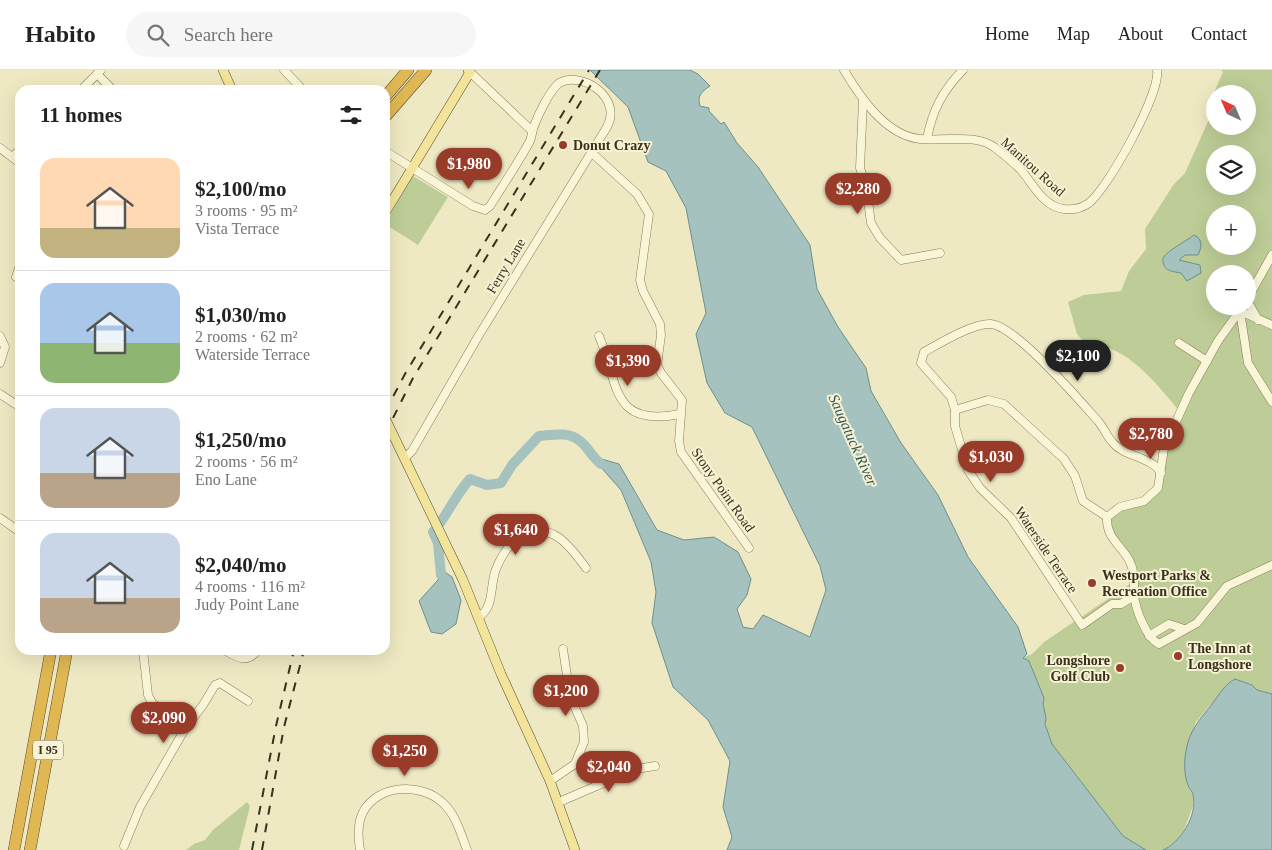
<!DOCTYPE html>
<html lang="en">
<head>
<meta charset="utf-8">
<style>
  :root { --surface:#fff; --page:#f6f6f6; --text:#222; --muted:#767676; --line:#e0e0e0; --accent:#993b29 }
  body { margin:0; font-family:Georgia,serif; background:var(--page); color:var(--text); height:100vh; display:flex; flex-direction:column; font-size:19px; white-space:nowrap }
  * { box-sizing:border-box; margin:0 }
  p { font-size:16px; color:var(--muted) }
  .icon { flex:none; width:28px; height:28px; fill:none; stroke:currentColor; stroke-width:2; stroke-linecap:round; stroke-linejoin:round }
  .map { position:relative; flex:1; overflow:hidden }
  .side { position:absolute; left:15px; top:15px; width:375px; height:570px; display:flex; flex-direction:column; background:var(--surface); border-radius:15px; box-shadow:0 5px 20px #0002 }
  .side>* { flex:none }
  .needle { width:32px; rotate:316deg }
  .controls { position:absolute; left:1206px; top:15px; display:grid; gap:10px }
  .controls a { display:grid; place-items:center; width:50px; height:50px; border-radius:50%; background:var(--surface); box-shadow:0 5px 20px #0002; font-size:25px }
  .price { position:absolute; translate:-50% -42px; padding:0 11px; border-radius:18px; background:var(--accent); color:#fff; font-size:16px; line-height:32px; filter:drop-shadow(0 1px 2px #0008) }
  .price::after { content:''; position:absolute; left:50%; top:30px; width:15px; height:11px; margin-left:-8px; background:inherit; clip-path:polygon(0 0,100% 0,50% 100%) }
  .price.active { background:#222; color:#fff }
  ul { padding:0; list-style:none }
  li { display:flex; align-items:center; gap:15px; height:125px; padding:0 25px }
  li+li { border-top:1px solid var(--line) }
  li span { display:grid; place-items:center; flex:none; width:140px; height:100px; border-radius:15px; color:#555 }
  li>.icon { margin-inline-start:auto }
  span .icon { width:60px; height:60px; fill:#fffc; stroke-width:1 }
  li b { font-size:21px }
  h2 { display:flex; justify-content:space-between; align-items:center; height:60px; padding:0 25px; font-size:21px }
  header { display:flex; align-items:center; gap:30px; box-sizing:border-box; height:70px; padding:0 25px; background:var(--surface); border-bottom:1px solid var(--line) }
  header strong { font-size:24px }
  nav { display:flex; gap:28px; margin-inline-start:auto; font-size:18px }
  .search { width:350px; height:45px; background:var(--page); display:flex; align-items:center; gap:12px; box-sizing:border-box; padding:0 18px; border-radius:28px; color:var(--muted); font-size:19px }
  .map>svg:first-child { display:block }
  .green { fill:#becd97; fill-rule:evenodd }
  .water { fill:#a6c2be; stroke:#6c908d }
  .lines { fill:none; stroke-linecap:round; stroke-linejoin:round }
  .stream { stroke:#6c908d; stroke-width:2 }
  .river { stroke:#a6c2be; stroke-width:10 }
  .minor-casing { stroke:#897b5a; stroke-width:9 }
  .major-casing { stroke:#57482e; stroke-width:10 }
  .highway-casing { stroke:#57482e; stroke-width:12 }
  .minor { stroke:#f9f5d7; stroke-width:8 }
  .major { stroke:#f2e59b; stroke-width:9 }
  .highway { stroke:#dfb853; stroke-width:11 }
  .rail { stroke:#39301e; stroke-width:2; stroke-dasharray:9 9; stroke-linecap:butt }
  .poi-dot { fill:#993b29; stroke:#f6f2d3; stroke-width:2 }
  .labels { text-anchor:middle; dominant-baseline:central; stroke-width:4; stroke-linejoin:round; paint-order:stroke }
  .shield { fill:#f6f2d3; stroke:#726a54; stroke-width:1 }
  .shield-label { font-size:12px; font-weight:bold; fill:#39301e }
  .poi-label { font-size:14px; font-weight:bold; fill:#39301e; stroke:#f6f2d3; text-anchor:start }
  .street-label { font-size:14px; fill:#39301e; stroke:#f6f2d3 }
  .water-label { font-size:15px; font-style:italic; fill:#2d5559; stroke:#f6f2d3 }
</style>
</head>
<body>
<header>
<strong>Habito</strong>
<div class="search"><svg class="icon" aria-label="search" viewBox="0 0 24 24"><circle cx="10" cy="10" r="6"/><path d="M15 15l6 6"/></svg>Search here</div>
<nav><a>Home</a><a>Map</a><a>About</a><a>Contact</a></nav>
</header>
<div class="map">
<svg width="1272" height="780" viewBox="0 0 1272 780">
  <rect width="100%" height="100%" fill="#efe9c3"/>
  <!-- green -->
  <g class="green">
    <path d="M1221,0H1272V624L1257,620L1248,613L1210,635L1196,652L1186,681L1185,694L1187,714L1193,726V736L1184,760L1176,772L1163,780H1146L1123,766L1080,713L1052,674L1047,662L1043,634L1044,628L1029,591L1022,588L1032,584L1044,572L1130,514L1133,500L1112,464L1110,447C1123,438 1140,438 1153,428C1165,419 1162,393 1166,380C1170,368 1177,356 1182,344C1157,315 1127,273 1086,274L1077,264L1068,232L1084,225L1121,221L1129,201L1146,179L1145,159L1174,114L1185,103L1210,47L1212,27L1223,2ZM1215,24H1248V56H1215ZM1215,84H1248V116H1215ZM1215,144H1248V176H1215ZM1215,204H1248V236H1215Z"/>
    <path d="M413,106L448,127L418,175L385,154Z"/>
    <path d="M247,732L250,736L239,780H186L194,774L205,770L213,760Z"/>
  </g>
  <!-- water -->
  <g class="water">
    <path d="M590,0H690L698,4L710,16C701,22 697,26 700,36L709,38V41L721,54L724,52L737,73L758,97L810,175L817,219L838,257L866,298L871,321L901,373L938,425L968,487L1018,557L1027,584L1023,588L1029,591L1044,628L1043,634L1046,648L1045,654L1052,674L1123,766L1146,780H727L732,767L723,737L730,691L708,650L673,617L652,553L656,522L651,492L621,420L591,386L619,394L657,460L684,470L714,467L738,482L751,509L747,525L737,539L743,557L753,559L763,545L810,567L826,520L820,496L752,357L725,343L707,313L696,264L706,243L686,138L666,101L648,92L628,37Z"/>
    <path d="M1194,165C1203,169 1202,177 1198,185H1185L1179,190L1200,195L1201,203L1187,211L1181,203C1171,201 1162,201 1163,188C1168,180 1185,172 1194,165Z"/>
    <path d="M445,502L452,507L461,530L456,554L442,564L431,562L419,531Z"/>
    <path d="M1235,609L1252,615L1257,620L1272,624V780H1163C1180,773 1198,745 1193,725C1193,722 1189,719 1188,715C1184,706 1184,691 1186,681C1189,661 1200,649 1212,634C1219,625 1225,614 1235,609Z"/>
  </g>
  <g class="lines">
    <!-- stream -->
    <path class="stream" d="M1228,236V237"/>
    <!-- river -->
    <path class="river" d="M441,505L438,473L433,462C448,445 455,425 470,409L487,415L501,413L512,395L539,366C553,365 568,361 580,371C588,377 592,387 601,394"/>
    <defs>
      <g id="minor">
        <path d="M284,0L303,20"/>
        <path d="M844,0C860,27 885,65 920,69C929,70 940,69 950,69C965,69 981,68 994,77C1003,84 1012,91 1020,99C1032,112 1043,137 1064,139C1072,140 1082,138 1089,133C1108,118 1161,23 1157,0"/>
        <path d="M470,2L532,61"/>
        <path d="M97,4L113,20"/>
        <path d="M81,20L101,0"/>
        <path d="M863,31L860,98L866,116L871,153L880,168L901,190L940,183"/>
        <path d="M927,69C932,41 943,20 963,0"/>
        <path d="M0,78L20,93"/>
        <path d="M385,81L473,136L485,140L490,136C503,115 518,93 530,71C532,66 532,61 534,56C539,43 549,22 559,13C582,0 623,28 607,57L479,265L412,381L405,388"/>
        <path d="M591,82L637,124L649,144L640,210L643,221L660,254L661,265L657,295L661,303L682,330L679,371L681,382L749,478"/>
        <path d="M12,87L20,80"/>
        <path d="M20,195L16,207L20,209"/>
        <path d="M1248,228L1272,185"/>
        <path d="M1248,232L1258,250"/>
        <path d="M1243,236L1218,271L1189,323L1164,378L1158,418L1144,431L1120,437L1107,447C1106,468 1120,474 1129,490C1135,501 1134,512 1134,524C1135,538 1146,568 1159,574L1197,553L1227,516L1272,495"/>
        <path d="M1240,241L1248,293L1272,332"/>
        <path d="M1240,241L1272,255"/>
        <path d="M0,266L5,277L0,293"/>
        <path d="M599,266C619,313 610,358 680,344"/>
        <path d="M1179,273L1207,291"/>
        <path d="M0,324L20,337"/>
        <path d="M955,340L988,330L1004,334L1064,389L1075,406L1083,431L1107,447"/>
        <path d="M0,448L20,462"/>
        <path d="M1134,526L1121,534H1112L1082,555L1011,448L980,418L968,400L955,356V340L951,327L921,293L924,282C940,273 973,253 991,254C1016,256 1080,331 1098,351C1104,358 1107,367 1113,373C1125,387 1151,386 1161,403"/>
        <path d="M479,547C494,537 490,518 495,502C500,488 509,473 522,466C551,450 570,476 586,498"/>
        <path d="M1149,566L1169,554L1184,559"/>
        <path d="M224,580C238,588 247,594 258,580"/>
        <path d="M186,657L203,635L215,615L220,613L248,631"/>
        <path d="M550,711L575,694L584,672L583,656L570,626L563,579"/>
        <path d="M559,732L636,699L655,696"/>
        <path d="M124,776L140,737L186,657L152,633L148,625L143,580"/>
        <path d="M360,780C358,768 357,754 363,742C378,714 421,712 443,733C456,745 461,764 467,780"/>
      </g>
      <g id="major">
        <path d="M223,0L232,20"/>
        <path d="M385,143L466,9L470,2L468,0"/>
        <path d="M385,348L463,510L501,604L550,711L575,780"/>
      </g>
      <g id="highway">
        <path d="M385,27L408,0"/>
        <path d="M385,47L426,0"/>
        <path d="M14,780L51,580"/>
        <path d="M30,780L67,580"/>
      </g>
    </defs>
    <!-- minor casing -->
    <use href="#minor" class="minor-casing"/>
    <!-- major casing -->
    <use href="#major" class="major-casing"/>
    <!-- highway casing -->
    <use href="#highway" class="highway-casing"/>
    <!-- minor -->
    <use href="#minor" class="minor"/>
    <!-- major -->
    <use href="#major" class="major"/>
    <!-- highway -->
    <use href="#highway" class="highway"/>
    <!-- rail -->
    <g class="rail">
      <path d="M385,342L405,304L589,0"/>
      <path d="M385,364L413,308L600,0"/>
      <path d="M252,780L276,656L294,580"/>
      <path d="M262,780L284,657L304,580"/>
    </g>
  </g>
  <!-- markers -->
  <g class="poi-dot">
    <circle cx="563" cy="75" r="5"/>
    <circle cx="1092" cy="513" r="5"/>
    <circle cx="1178" cy="586" r="5"/>
    <circle cx="1120" cy="598" r="5"/>
  </g>
  <g class="labels">
    <!-- shield labels -->
    <rect class="shield" x="33" y="670.5" width="30" height="19" rx="4"/>
    <g class="shield-label">
      <text x="48" y="680">I 95</text>
    </g>
    <!-- poi labels -->
    <g class="poi-label">
      <text x="573" y="75">Donut Crazy</text>
      <text x="1102" y="505">Westport Parks &amp;<tspan x="1102" dy="16">Recreation Office</tspan></text>
      <text x="1188" y="578">The Inn at<tspan x="1188" dy="16">Longshore</tspan></text>
      <text x="1110" y="590" text-anchor="end">Longshore<tspan x="1110" dy="16">Golf Club</tspan></text>
    </g>
    <!-- street labels -->
    <g class="street-label">
      <text transform="translate(1033 97) rotate(42)">Manitou Road</text>
      <text transform="translate(506 196) rotate(-59)">Ferry Lane</text>
      <text transform="translate(723 420) rotate(55)">Stony Point Road</text>
      <text transform="translate(1046 480) rotate(56)">Waterside Terrace</text>
    </g>
    <!-- water labels -->
    <g class="water-label">
      <text transform="translate(853 370) rotate(66)">Saugatuck River</text>
    </g>
  </g>
</svg>
<div class="controls">
<a><svg class="needle" viewBox="-14 -14 28 28"><path d="M0-13l5 13h-10z" fill="#e53935"/><path d="M0 13l5-13h-10z" fill="#767676"/></svg></a>
<a><svg class="icon" aria-label="layers" viewBox="0 0 24 24"><path d="M12 4l9 5-9 5-9-5zM3 14l9 5 9-5"/></svg></a>
<a>+</a>
<a>−</a>
</div>
<b class="price" style="left:469px;top:120px">$1,980</b>
<b class="price" style="left:858px;top:145px">$2,280</b>
<b class="price active" style="left:1078px;top:312px">$2,100</b>
<b class="price" style="left:628px;top:317px">$1,390</b>
<b class="price" style="left:1151px;top:390px">$2,780</b>
<b class="price" style="left:991px;top:413px">$1,030</b>
<b class="price" style="left:516px;top:486px">$1,640</b>
<b class="price" style="left:566px;top:647px">$1,200</b>
<b class="price" style="left:164px;top:674px">$2,090</b>
<b class="price" style="left:405px;top:707px">$1,250</b>
<b class="price" style="left:609px;top:723px">$2,040</b>
<section class="side">
<h2>11 homes<svg class="icon" aria-label="filters" viewBox="0 0 24 24"><path d="M4 7h16M4 17h16"/><circle cx="9" cy="7" r="2"/><circle cx="15" cy="17" r="2"/></svg></h2>
<ul>
<li><span style="background:linear-gradient(#ffd9b3 70%,#c2b280 0)"><svg class="icon" aria-label="home" viewBox="0 0 24 24"><path d="M3 11l9-7 9 7M6 9v11h12V9"/></svg></span><div><b>$2,100/mo</b><p>3 rooms · 95 m²</p><p>Vista Terrace</p></div></li>
<li><span style="background:linear-gradient(#a9c7e8 60%,#8fb573 0)"><svg class="icon" aria-label="home" viewBox="0 0 24 24"><path d="M3 11l9-7 9 7M6 9v11h12V9"/></svg></span><div><b>$1,030/mo</b><p>2 rooms · 62 m²</p><p>Waterside Terrace</p></div></li>
<li><span style="background:linear-gradient(#c9d6e8 65%,#b9a48a 0)"><svg class="icon" aria-label="home" viewBox="0 0 24 24"><path d="M3 11l9-7 9 7M6 9v11h12V9"/></svg></span><div><b>$1,250/mo</b><p>2 rooms · 56 m²</p><p>Eno Lane</p></div></li>
<li><span style="background:linear-gradient(#c9d6e8 65%,#b9a48a 0)"><svg class="icon" aria-label="home" viewBox="0 0 24 24"><path d="M3 11l9-7 9 7M6 9v11h12V9"/></svg></span><div><b>$2,040/mo</b><p>4 rooms · 116 m²</p><p>Judy Point Lane</p></div></li>
</ul>
</section>
</div>
</body>
</html>
